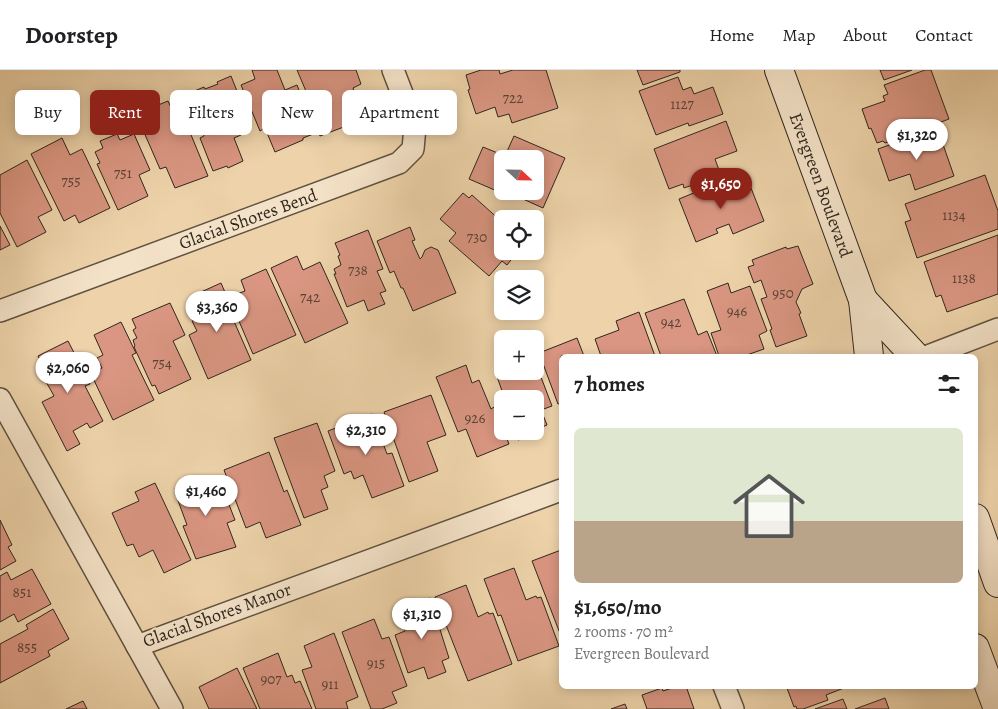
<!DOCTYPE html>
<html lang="en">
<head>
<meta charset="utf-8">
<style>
  :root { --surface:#fff; --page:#f2f2f2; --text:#202124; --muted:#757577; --line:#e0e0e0; --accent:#8f2418 }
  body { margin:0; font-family:Alegreya,serif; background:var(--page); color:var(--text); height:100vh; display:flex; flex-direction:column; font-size:19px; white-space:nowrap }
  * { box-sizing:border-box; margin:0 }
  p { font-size:16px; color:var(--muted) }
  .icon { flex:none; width:28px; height:28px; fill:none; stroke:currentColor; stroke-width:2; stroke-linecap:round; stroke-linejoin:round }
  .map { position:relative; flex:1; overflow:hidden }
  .sheet { position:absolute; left:559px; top:284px; width:419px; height:335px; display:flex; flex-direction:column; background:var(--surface); border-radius:8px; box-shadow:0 2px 12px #0003 }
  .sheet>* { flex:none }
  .hud { position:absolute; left:15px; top:20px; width:469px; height:45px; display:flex; gap:10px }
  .needle { width:32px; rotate:112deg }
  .controls { position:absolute; left:494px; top:80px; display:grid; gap:10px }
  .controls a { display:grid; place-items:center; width:50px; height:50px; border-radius:8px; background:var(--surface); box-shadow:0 2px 12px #0003; font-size:25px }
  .price { position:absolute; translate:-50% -42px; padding:0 11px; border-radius:18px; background:#fff; color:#222; font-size:16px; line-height:32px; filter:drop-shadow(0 1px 2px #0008) }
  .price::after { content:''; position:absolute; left:50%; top:30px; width:15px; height:11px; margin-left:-8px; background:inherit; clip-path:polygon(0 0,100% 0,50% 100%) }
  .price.active { background:var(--accent); color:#fff }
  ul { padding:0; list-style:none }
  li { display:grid; align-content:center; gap:10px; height:265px; padding:0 15px }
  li+li { border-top:1px solid var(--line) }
  li span { display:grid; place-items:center; height:155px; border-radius:8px; color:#555 }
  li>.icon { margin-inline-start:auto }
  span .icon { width:90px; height:90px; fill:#fffc; stroke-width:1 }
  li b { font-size:21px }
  h2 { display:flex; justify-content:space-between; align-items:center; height:60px; padding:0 15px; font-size:21px }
  .tag { padding:0 18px; border-radius:8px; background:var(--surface); box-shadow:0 2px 12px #0003; font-size:18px; line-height:45px }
  .tag.active { background:var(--accent); color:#fff }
  header { display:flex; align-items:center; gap:30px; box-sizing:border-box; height:70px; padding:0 25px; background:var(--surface); border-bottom:1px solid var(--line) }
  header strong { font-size:24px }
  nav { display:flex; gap:28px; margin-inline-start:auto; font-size:18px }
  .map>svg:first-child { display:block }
  .building { fill:#da9682; stroke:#2f271d }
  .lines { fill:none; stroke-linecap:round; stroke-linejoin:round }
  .street-casing { stroke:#5f5240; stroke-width:24 }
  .secondary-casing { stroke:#2f271d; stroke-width:30 }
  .street { stroke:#f4e2c8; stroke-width:21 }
  .secondary { stroke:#f4e2c8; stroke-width:28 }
  .labels { text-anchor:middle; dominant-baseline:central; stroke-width:4.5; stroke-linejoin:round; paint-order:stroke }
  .number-label { font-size:15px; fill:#5a4336 }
  .street-label { font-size:18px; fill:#2f271d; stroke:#f4e2c8 }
</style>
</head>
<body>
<header>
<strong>Doorstep</strong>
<nav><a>Home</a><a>Map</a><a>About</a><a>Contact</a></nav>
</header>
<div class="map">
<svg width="998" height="639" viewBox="0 0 998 639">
  <rect width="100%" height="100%" fill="#eed3aa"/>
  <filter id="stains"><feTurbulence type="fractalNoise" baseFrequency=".004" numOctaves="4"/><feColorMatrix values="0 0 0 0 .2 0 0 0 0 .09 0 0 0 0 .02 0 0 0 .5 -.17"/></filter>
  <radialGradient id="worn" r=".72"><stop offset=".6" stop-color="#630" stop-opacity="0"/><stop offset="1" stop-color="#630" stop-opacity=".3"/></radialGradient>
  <!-- building -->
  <g class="building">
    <path d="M252,0H277L285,20L297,15L316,63L303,68V70L275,82L265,58L260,61L241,15L255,9Z"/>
    <path d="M297,0H356L361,14L353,18L358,32L347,37L354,53L320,66L307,35L311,33Z"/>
    <path d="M481,0H499L500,4L513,0H546L558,38L512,53L509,44L498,47L495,37L476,44L468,20L470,19L466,5Z"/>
    <path d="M637,0H680V2L643,15Z"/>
    <path d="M880,0H912L884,10Z"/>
    <path d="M925,0H931L949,49L885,73L883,71L877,73L871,58L869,59L862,39L885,31L883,26L888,24L884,15Z"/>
    <path d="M231,6L250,54L239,58L241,65L234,68L243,91L228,98L227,96L213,101L200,68L204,66L187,24L204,17L205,19L218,14L217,12Z"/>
    <path d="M678,7L683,20L691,17L694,24L713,17L723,44L689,56L688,53L656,65L639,21Z"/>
    <path d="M168,31L175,46L182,43L208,106L175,118L166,97L160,99L136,44Z"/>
    <path d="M726,51L737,81L715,89L719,100L700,108L701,112L684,118L683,114L669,119L654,79Z"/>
    <path d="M939,63L954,106L915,120L910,104L889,111L878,79L917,65L919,71Z"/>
    <path d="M117,64L120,70L134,64L150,100L139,105L148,126L118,140L97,94L100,93L95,82L103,78L100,71Z"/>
    <path d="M514,66L565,88L543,138L505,121H535V89H502V121H505L504,124L469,109L483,77L505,86Z"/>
    <path d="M62,68L70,85L82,79L110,138L79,153L75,145L64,151L31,84Z"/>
    <path d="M27,90L52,140L38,147L46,162L17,177L0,143V105Z"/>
    <path d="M985,105L998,141V159L917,188L905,152L911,150L905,134Z"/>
    <path d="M723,111L726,118L739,113L742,122L751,118L764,151L733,164L729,154L716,159L718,163L696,172L679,129Z"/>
    <path d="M463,123L469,128L472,125L502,152V181H518L507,195L502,191L489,206L449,171L456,163L440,149Z"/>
    <path d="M0,156L10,175L0,180Z"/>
    <path d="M410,157L415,170L412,171L420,189L422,187L425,180L431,177L438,180L456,223L413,241L403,218H401L394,201L390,203L377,171Z"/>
    <path d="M368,160L383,199L377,201L386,221L380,223L385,234L368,241L364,230L347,237L334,204H336L334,199L341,195L338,186L340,185L335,173Z"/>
    <path d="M998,165V224L947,242L941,225L936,227L924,192Z"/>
    <path d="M798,176L813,214L802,219L796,232L801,243L799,244L807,266L776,277L770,260L772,259L761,229L767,227L761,210L754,213L748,197L754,195L752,190L786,177L787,179Z"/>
    <path d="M297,186L303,200L320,192L348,253L305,273L271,198Z"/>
    <path d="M266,199L296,265L253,284L233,237L241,233L237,224L245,221L241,210Z"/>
    <path d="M221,213L236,248L233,249L251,290L208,309L189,265L197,261L192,251L197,249L192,239L195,238L190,227Z"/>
    <path d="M728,213L731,223L750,216L767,261L759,265L764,279L744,286H719L711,263L721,260L707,221Z"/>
    <path d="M684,229L698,265L707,261L717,286H661L645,243Z"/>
    <path d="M170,233L185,265L173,271L191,309L159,324L155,315L152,316L134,277L135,276L133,270L137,268L133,260L136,258L132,249Z"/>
    <path d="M639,242L655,286H601L595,269L619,260L616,251Z"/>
    <path d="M121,252L136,283L132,285L154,330L113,350L91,304L102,298L97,288L103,285L94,265Z"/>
    <path d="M577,268L584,286H561V333L558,334L539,283Z"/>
    <path d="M68,271L90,314L85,316L103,351L90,358L87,353L73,361L80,374L67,381L42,332L54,326L44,308L48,305L38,286Z"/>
    <path d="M536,294L552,336L541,340L547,355L535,360V329H505L496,304L503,301H535Z"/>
    <path d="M466,295L472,313L479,310L491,339L494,337L509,374L477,387L466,359L458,362L436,307Z"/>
    <path d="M431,325L446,365L427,372L438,401L409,412L384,342Z"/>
    <path d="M372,344L387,384L392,383L404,416L372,428L363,405L354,409L351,401L344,404L328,361Z"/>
    <path d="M317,353L335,401L324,406L328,417L321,420L328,439L304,448L274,368Z"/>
    <path d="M515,361H533L534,365L518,370Z"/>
    <path d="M269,382L284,422L287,420L301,455L266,468L260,452L246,458L224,400Z"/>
    <path d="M198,409L200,416L219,409L235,450L227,453L236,477L196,489L183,456L187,455L176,425L178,424L175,418Z"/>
    <path d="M155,413L191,490L164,503L153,480L139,487L133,474L127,476L112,443L139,431L135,422Z"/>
    <path d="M0,450L12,475L8,477L16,491L0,500Z"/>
    <path d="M561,480V566L532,491Z"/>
    <path d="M514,498L526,530L536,526L537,528L541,527L559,576L518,591L501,545L498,546L484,509Z"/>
    <path d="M32,499L51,534L18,552L14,544L0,552V506L7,502L11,510Z"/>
    <path d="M466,515L478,547L488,542L489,544L493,543L512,594L468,611L435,527Z"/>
    <path d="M430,528L449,588L442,591L446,602L428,609L424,597L408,603L395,565L405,561L398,540Z"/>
    <path d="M53,539L69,569L48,581L50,586L0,613V574L28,559L26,555Z"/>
    <path d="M374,549L382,569L389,567L407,616L392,622L397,633L382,639H371L342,562Z"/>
    <path d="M334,563L358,627L346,632L348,639H316L302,600L312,597L304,576Z"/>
    <path d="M278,583L287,607L292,605L295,613L300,611L312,639H260L243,598Z"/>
    <path d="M237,598L257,639H209L199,617Z"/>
    <path d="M678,616H686L694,639H647L642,625L662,618L663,621Z"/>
    <path d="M789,616H849L826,625L828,630L803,639H797L796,636L794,637L787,618Z"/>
    <path d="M885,628L889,639H855Z"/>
    <path d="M843,629L847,639H815Z"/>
    <path d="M83,631L87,639H66Z"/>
    <path d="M625,634L627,639H611Z"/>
  </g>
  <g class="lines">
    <defs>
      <g id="street">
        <path d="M0,241L399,93L413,79L415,57L393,0"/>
        <path d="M928,286L998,259"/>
        <path d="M0,329L172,639"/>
        <path d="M137,576L561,420"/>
        <path d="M724,616L733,639"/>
      </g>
      <g id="secondary">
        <path d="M779,0L863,230L869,286"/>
        <path d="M863,230L915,286"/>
        <path d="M975,448L998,513"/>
        <path d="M975,578L998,639"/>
      </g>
    </defs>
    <!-- street casing -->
    <use href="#street" class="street-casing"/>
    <!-- secondary casing -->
    <use href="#secondary" class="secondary-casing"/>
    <!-- street -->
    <use href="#street" class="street"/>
    <!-- secondary -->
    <use href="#secondary" class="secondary"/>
  </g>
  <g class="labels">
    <!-- number labels -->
    <g class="number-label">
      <text x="513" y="28">722</text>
      <text x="682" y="34">1127</text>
      <text x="123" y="103">751</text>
      <text x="71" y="111">755</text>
      <text x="954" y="145">1134</text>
      <text x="477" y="167">730</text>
      <text x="358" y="200">738</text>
      <text x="964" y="208">1138</text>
      <text x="783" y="223">950</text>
      <text x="310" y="227">742</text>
      <text x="737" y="241">946</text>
      <text x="671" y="252">942</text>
      <text x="162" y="293">754</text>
      <text x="475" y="348">926</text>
      <text x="22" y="522">851</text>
      <text x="27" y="577">855</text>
      <text x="376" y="593">915</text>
      <text x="271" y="609">907</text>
      <text x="330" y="614">911</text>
    </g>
    <!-- street labels -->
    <g class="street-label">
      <text transform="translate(821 115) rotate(70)">Evergreen Boulevard</text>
      <text transform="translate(248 149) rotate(-20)">Glacial Shores Bend</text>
      <text transform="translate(217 545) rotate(-20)">Glacial Shores Manor</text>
    </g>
  </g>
  <rect width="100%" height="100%" filter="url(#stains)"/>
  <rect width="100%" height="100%" fill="url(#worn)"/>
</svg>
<div class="controls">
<a><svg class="needle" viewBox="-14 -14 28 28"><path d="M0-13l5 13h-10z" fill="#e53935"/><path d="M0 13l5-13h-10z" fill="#757577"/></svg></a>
<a><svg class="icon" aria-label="locate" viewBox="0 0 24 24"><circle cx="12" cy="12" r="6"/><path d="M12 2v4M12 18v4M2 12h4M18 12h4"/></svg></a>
<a><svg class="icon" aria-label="layers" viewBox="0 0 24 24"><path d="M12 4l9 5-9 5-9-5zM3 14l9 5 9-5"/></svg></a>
<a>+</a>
<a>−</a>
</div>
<b class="price" style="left:917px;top:91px">$1,320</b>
<b class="price active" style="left:721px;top:140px">$1,650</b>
<b class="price" style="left:217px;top:263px">$3,360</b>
<b class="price" style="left:68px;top:324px">$2,060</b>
<b class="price" style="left:366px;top:386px">$2,310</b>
<b class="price" style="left:206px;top:447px">$1,460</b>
<b class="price" style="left:422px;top:570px">$1,310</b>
<div class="hud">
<a class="tag">Buy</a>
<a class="tag active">Rent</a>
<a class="tag">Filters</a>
<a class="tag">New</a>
<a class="tag">Apartment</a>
</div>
<section class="sheet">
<h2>7 homes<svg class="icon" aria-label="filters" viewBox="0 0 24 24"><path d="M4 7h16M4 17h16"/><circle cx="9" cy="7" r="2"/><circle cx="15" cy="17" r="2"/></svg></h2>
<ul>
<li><span style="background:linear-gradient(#dfe7d0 60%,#b9a48a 0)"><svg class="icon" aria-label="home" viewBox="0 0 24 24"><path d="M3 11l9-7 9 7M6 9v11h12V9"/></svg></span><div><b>$1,650/mo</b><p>2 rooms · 70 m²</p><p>Evergreen Boulevard</p></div></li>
</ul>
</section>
</div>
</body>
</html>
